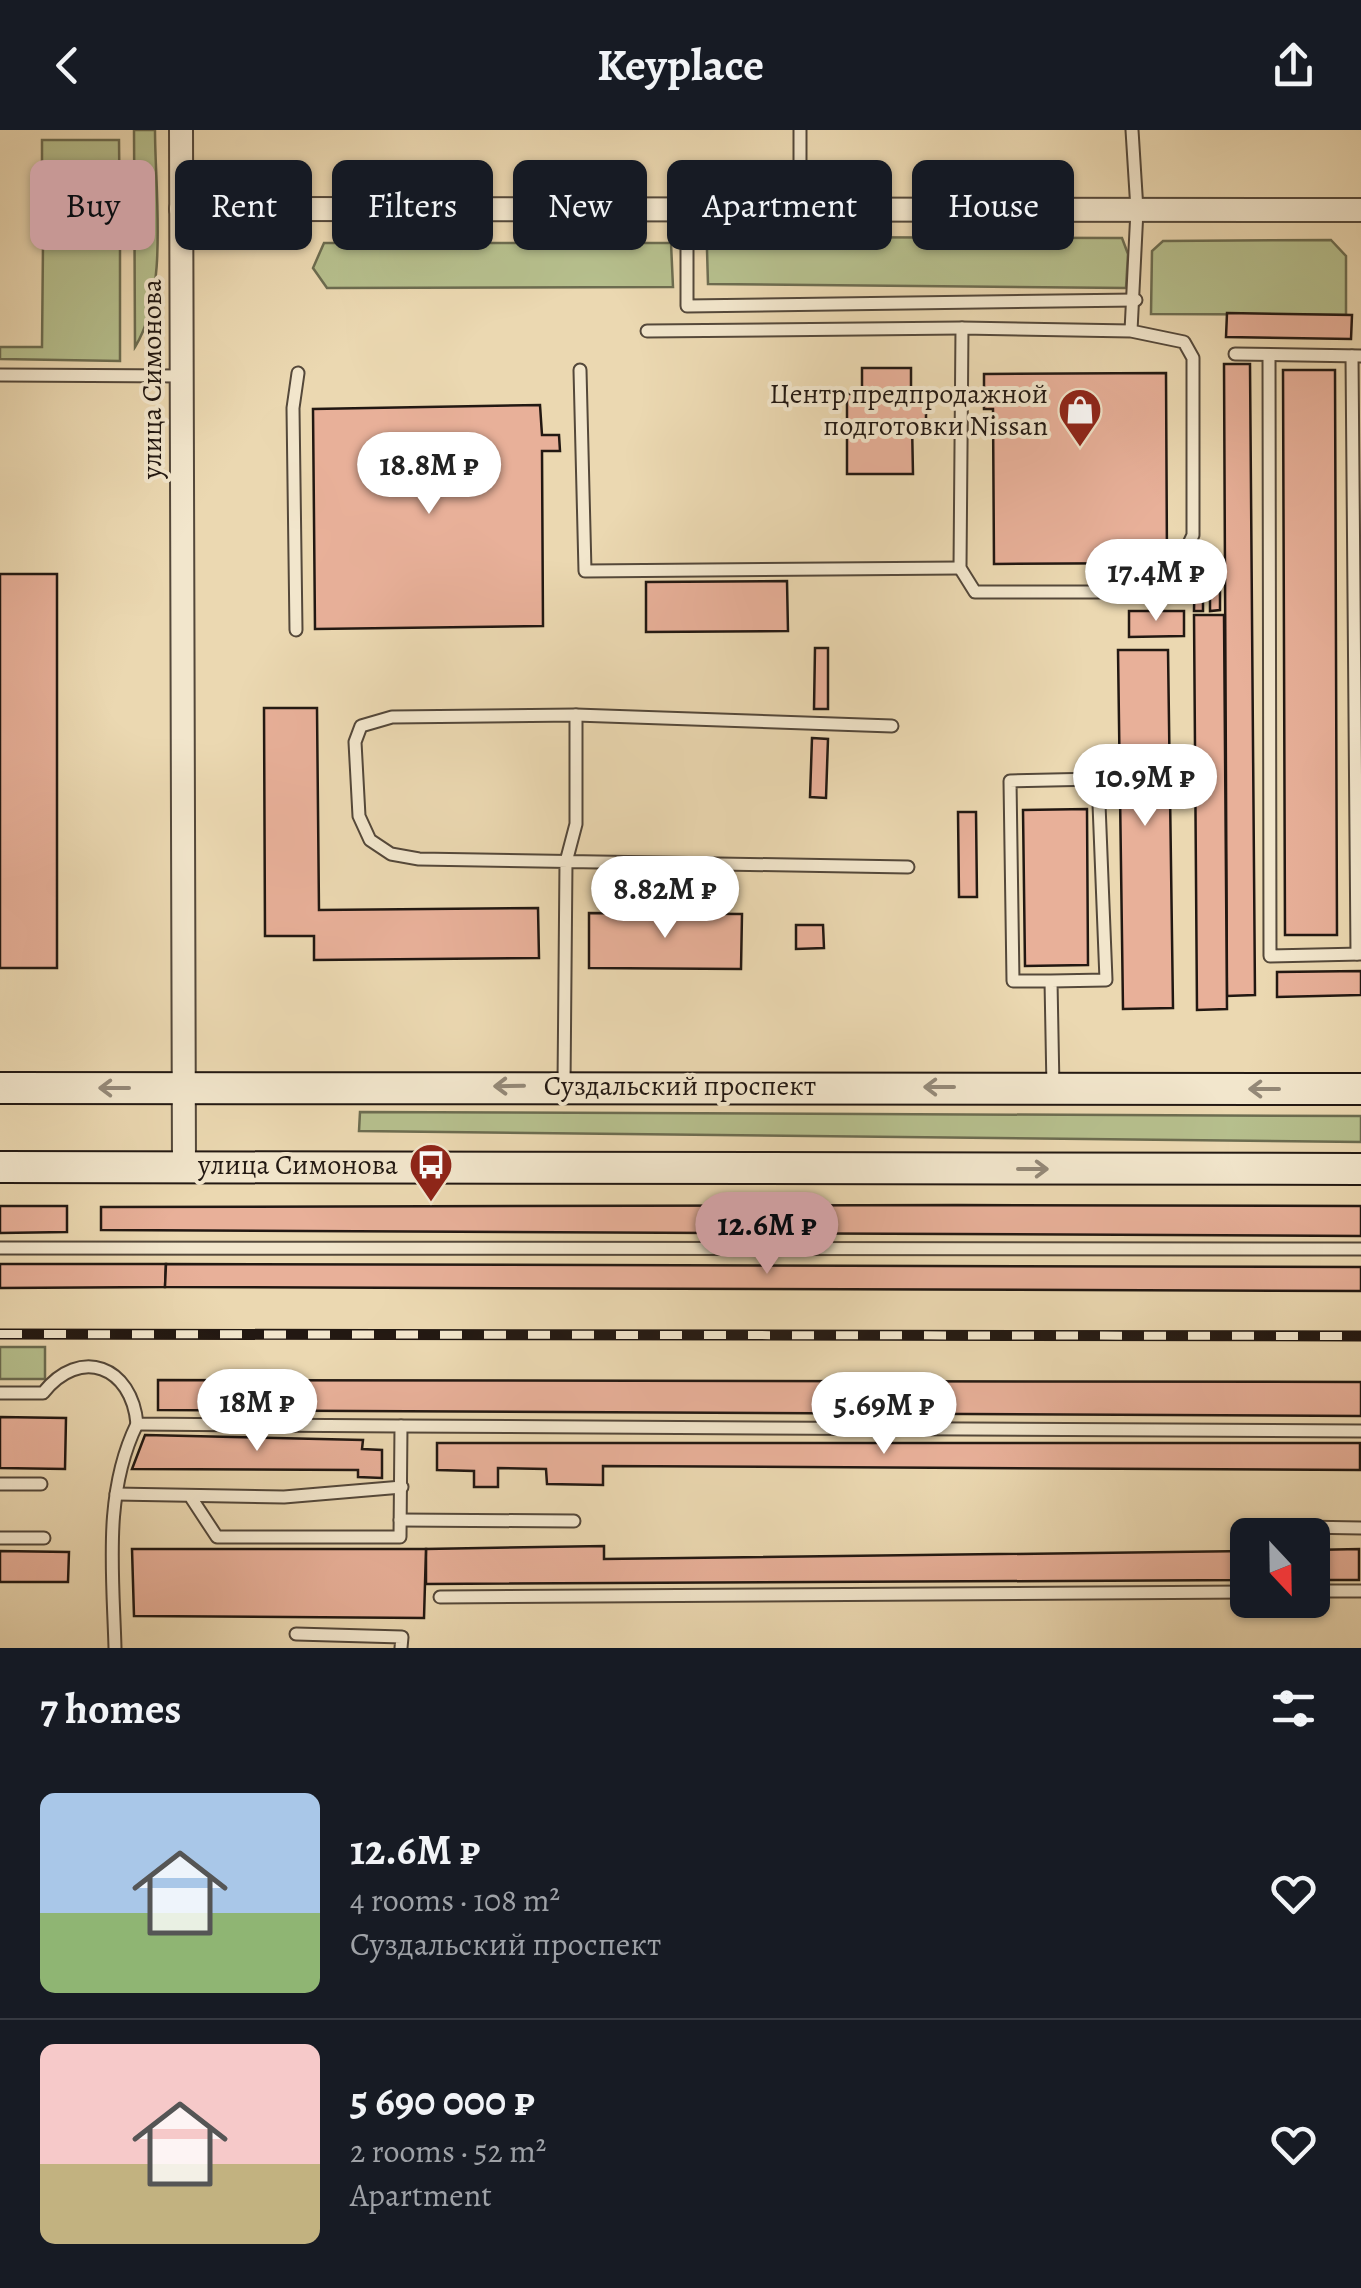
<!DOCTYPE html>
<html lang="en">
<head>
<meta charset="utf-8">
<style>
  :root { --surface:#171b24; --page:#242831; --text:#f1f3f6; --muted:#9ea1a6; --line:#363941; --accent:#c59692 }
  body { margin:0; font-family:Alegreya,serif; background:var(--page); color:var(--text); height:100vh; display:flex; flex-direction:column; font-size:38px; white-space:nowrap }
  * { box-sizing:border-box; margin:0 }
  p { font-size:32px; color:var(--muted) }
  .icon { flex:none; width:55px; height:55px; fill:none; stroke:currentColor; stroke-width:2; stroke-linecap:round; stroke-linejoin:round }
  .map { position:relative; height:1518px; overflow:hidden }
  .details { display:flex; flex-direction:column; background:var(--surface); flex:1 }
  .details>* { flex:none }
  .guide { position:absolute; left:30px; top:30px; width:1302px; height:90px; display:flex; gap:20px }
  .needle { width:65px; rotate:158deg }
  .tools { position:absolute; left:1230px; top:1388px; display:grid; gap:20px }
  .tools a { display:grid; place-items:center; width:100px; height:100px; border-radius:15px; background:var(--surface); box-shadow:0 2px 8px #0004; font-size:50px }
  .price { position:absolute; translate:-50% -85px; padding:0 22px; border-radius:35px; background:#fff; color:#222; font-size:32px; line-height:65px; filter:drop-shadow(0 2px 5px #0008) }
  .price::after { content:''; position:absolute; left:50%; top:60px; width:30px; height:22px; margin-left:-15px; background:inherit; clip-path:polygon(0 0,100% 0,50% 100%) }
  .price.active { background:var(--accent); color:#111 }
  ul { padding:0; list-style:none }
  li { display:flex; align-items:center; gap:30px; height:250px; padding:0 40px }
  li+li { border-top:2px solid var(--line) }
  li span { display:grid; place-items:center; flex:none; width:280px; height:200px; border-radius:15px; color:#555 }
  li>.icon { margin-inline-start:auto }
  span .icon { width:120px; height:120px; fill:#fffc; stroke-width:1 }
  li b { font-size:42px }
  h2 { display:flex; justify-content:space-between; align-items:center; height:120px; padding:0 40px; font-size:42px }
  .chip { padding:0 35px; border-radius:15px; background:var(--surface); box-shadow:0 2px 8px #0004; font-size:35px; line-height:90px }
  .chip.active { background:var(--accent); color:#111 }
  header { display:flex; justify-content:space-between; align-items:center; height:130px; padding:0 40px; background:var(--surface); font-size:45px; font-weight:700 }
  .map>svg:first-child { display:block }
  .green { fill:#b6bf8d; stroke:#6c6c50; stroke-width:2.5 }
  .building { fill:#e8b099; stroke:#221812; stroke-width:2.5 }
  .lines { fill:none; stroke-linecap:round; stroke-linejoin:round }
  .lane-casing { stroke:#54483a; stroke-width:15 }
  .street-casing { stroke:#54483a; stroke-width:26 }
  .secondary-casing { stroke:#221812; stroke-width:34 }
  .lane { stroke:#f2e6cc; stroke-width:11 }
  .street { stroke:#f2e6cc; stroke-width:22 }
  .secondary { stroke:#f2e6cc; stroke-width:30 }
  .rail-casing { stroke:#221812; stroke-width:11 }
  .rail { stroke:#f2e6cc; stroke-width:8; stroke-dasharray:22; stroke-linecap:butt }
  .oneway { stroke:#948978 }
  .labels { text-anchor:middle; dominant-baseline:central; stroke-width:8; stroke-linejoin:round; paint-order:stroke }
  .street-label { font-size:28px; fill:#221812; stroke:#f2e6cc }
  .poi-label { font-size:28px; fill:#221812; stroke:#f2e6cc; text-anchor:end }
</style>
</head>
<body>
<header><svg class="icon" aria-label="back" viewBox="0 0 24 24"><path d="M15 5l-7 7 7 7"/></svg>Keyplace<svg class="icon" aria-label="share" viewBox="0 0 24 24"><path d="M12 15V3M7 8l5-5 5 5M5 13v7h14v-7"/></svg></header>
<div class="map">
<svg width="1361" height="1518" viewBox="0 0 1361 1518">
  <rect width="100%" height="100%" fill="#ebd8b1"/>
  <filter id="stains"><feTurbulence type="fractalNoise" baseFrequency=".002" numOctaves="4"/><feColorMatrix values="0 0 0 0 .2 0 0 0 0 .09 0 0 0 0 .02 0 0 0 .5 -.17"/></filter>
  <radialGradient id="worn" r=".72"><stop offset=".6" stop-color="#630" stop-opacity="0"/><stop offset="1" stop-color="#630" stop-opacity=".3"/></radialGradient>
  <!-- green -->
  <g class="green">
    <path d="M134,0H155C155,64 169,162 135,217Z"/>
    <path d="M42,10H119L120,108H42Z"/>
    <path d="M714,107L1122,108L1128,124L1126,158L708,154L707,120Z"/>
    <path d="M1331,110L1346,126V185L1151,184L1152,121L1163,111Z"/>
    <path d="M120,113V231L0,229V217H42L43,114Z"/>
    <path d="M324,113H671L673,157L327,158L313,138Z"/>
    <path d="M360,982L1361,986V1012L359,1001Z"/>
    <rect x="0" y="1217" width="45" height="32"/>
  </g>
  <!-- building -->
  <g class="building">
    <path d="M1227,183L1352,185L1351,209L1226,207Z"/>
    <path d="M1224,234H1250L1255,865L1227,866Z"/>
    <path d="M862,238H911V264L926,263V293H912L913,344H847V264H862Z"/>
    <path d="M1283,240H1335L1337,805H1285Z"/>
    <path d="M1166,243L1167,433L994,434L993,279H984V244Z"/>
    <path d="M540,275L542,305H559L560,321H542L543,496L315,499L313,279Z"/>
    <path d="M1195,431H1204V444H1210V431L1220,432V480L1210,481V460L1203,461V481H1194Z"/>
    <rect x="0" y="444" width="57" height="394"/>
    <path d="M787,451L788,501L646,502V452Z"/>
    <path d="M1129,481H1184V506L1129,507Z"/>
    <path d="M1194,485H1224L1227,879L1197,880Z"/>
    <path d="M815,518H828V579H814Z"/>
    <path d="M1118,520H1168L1173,878L1123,879Z"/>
    <path d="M264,578H317L319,780L538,778L539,828L314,830V806H265Z"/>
    <path d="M812,608L828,609L826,668L810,667Z"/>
    <path d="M1087,679L1088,835L1025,836L1023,680Z"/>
    <path d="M958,682H976L977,767H959Z"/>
    <path d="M589,783L742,784L741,839L589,838Z"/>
    <path d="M796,795H823L824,818L796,819Z"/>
    <path d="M1361,841V865L1277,867V842Z"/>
    <path d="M957,1075L1361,1076V1106L101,1100V1077Z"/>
    <path d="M0,1076H67V1102L0,1103Z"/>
    <path d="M0,1134H166L165,1157L0,1158Z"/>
    <path d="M166,1134L1361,1137V1161L165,1157Z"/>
    <path d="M158,1250L1361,1252V1286L158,1280Z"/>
    <path d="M0,1287L66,1288L65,1339L0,1338Z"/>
    <path d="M145,1305L363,1310L362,1319L382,1320V1348L358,1347V1340L132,1339Z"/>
    <path d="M437,1313H1360V1340L603,1336V1355L547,1354L546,1339L498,1338V1357H474V1341L437,1340Z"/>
    <path d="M604,1416V1429L1248,1421V1450L426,1454V1419Z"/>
    <path d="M132,1419H426L424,1488L134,1486Z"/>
    <path d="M1359,1419V1450H1312V1420Z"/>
    <path d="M0,1421L69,1422L68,1452H0Z"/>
  </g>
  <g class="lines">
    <defs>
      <g id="lane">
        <path d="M687,79V176L1136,170"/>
        <path d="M800,80V0"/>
        <path d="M647,201L962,198"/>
        <path d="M1131,201L1184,212L1193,228V405L1182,428L1181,462H975L960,438L962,198L1131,201L1137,80L1132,0"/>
        <path d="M1235,224L1361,226"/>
        <path d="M1269,225L1270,826L1361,824"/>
        <path d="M1352,226L1357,824"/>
        <path d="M580,240L585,441L960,438"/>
        <path d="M0,245L182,246"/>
        <path d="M296,500L293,278L298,243"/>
        <path d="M576,585L892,596"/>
        <path d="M1051,851H1013L1010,651L1098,649L1106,850L1051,851L1053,958"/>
        <path d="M564,955L566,732L576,694V585L392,587L361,596L355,612L359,686L370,710L391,724L419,729L908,737"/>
        <path d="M0,1118L1361,1119"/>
        <path d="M0,1263H43C80,1216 132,1236 137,1294L401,1296L400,1407H217L192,1369"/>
        <path d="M401,1296L1361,1301"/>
        <path d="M0,1354H41"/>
        <path d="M116,1364L284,1367L402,1357"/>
        <path d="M400,1390L574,1391"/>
        <path d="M1302,1397L1361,1398"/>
        <path d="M0,1408H44"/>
        <path d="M1312,1461H1361"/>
        <path d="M440,1467L1248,1462"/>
        <path d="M296,1504L402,1507L401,1518"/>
        <path d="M115,1518C113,1443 103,1363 137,1294"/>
      </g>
      <g id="street">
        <path d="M181,0L184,1039"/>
        <path d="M181,79L1361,80"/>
      </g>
      <g id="secondary">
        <path d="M0,958L1361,959"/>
        <path d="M0,1037L1361,1039"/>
      </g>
    </defs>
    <!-- lane casing -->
    <use href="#lane" class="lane-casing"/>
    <!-- street casing -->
    <use href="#street" class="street-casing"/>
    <!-- secondary casing -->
    <use href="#secondary" class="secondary-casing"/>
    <!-- lane -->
    <use href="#lane" class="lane"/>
    <!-- street -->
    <use href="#street" class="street"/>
    <!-- secondary -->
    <use href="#secondary" class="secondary"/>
    <defs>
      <path id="rail" d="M0,1204L1361,1206"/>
    </defs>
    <!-- rail casing -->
    <use href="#rail" class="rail-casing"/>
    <!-- rail -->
    <use href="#rail" class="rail"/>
  </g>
  <!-- one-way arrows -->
  <defs><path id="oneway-shaft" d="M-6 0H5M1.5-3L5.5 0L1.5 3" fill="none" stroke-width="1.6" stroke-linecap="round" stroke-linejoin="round" transform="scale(2.5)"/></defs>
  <g class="oneway">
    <use href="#oneway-shaft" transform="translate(509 956) rotate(179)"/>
    <use href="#oneway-shaft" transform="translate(939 957) rotate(-180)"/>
    <use href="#oneway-shaft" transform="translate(114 958) rotate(-180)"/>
    <use href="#oneway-shaft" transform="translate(1264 959) rotate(-180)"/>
    <use href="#oneway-shaft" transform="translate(1033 1039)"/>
  </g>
  <!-- icons -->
  <defs>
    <symbol id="shop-pin" viewBox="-11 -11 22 30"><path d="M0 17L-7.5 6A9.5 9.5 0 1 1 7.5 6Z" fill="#8f2418" stroke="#f2e6cc"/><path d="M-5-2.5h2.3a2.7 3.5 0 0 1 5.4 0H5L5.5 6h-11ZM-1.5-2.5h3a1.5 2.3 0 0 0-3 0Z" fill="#fff"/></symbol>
    <symbol id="bus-pin" viewBox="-11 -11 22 30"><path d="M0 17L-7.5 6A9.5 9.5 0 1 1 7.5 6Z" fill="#8f2418" stroke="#f2e6cc"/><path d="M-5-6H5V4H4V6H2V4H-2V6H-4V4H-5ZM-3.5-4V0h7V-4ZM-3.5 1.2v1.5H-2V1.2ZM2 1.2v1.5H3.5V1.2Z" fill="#fff"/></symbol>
  </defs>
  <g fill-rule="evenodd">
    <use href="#shop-pin" x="1055" y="255" width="50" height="68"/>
    <use href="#bus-pin" x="406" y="1010" width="50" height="68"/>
  </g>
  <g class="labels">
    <!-- street labels -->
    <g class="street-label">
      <text transform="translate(152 249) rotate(-90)">улица Симонова</text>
      <text x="680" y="956">Суздальский проспект</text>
    </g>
    <!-- poi labels -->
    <g class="poi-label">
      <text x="1048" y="264">Центр предпродажной<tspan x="1048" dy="32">подготовки Nissan</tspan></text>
      <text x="398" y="1035">улица Симонова</text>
    </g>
  </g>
  <rect width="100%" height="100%" filter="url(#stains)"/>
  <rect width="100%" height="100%" fill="url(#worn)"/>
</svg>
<div class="tools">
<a><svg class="needle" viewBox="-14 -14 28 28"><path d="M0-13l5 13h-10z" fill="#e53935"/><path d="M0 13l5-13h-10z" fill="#9ea1a6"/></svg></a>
</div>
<b class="price" style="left:429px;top:387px">18.8M ₽</b>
<b class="price" style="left:1156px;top:494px">17.4M ₽</b>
<b class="price" style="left:1145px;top:699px">10.9M ₽</b>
<b class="price" style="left:665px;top:811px">8.82M ₽</b>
<b class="price active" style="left:767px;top:1147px">12.6M ₽</b>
<b class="price" style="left:257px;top:1324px">18M ₽</b>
<b class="price" style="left:884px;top:1327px">5.69M ₽</b>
<div class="guide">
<a class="chip active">Buy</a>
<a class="chip">Rent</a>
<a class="chip">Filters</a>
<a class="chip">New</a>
<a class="chip">Apartment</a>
<a class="chip">House</a>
</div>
</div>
<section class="details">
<h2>7 homes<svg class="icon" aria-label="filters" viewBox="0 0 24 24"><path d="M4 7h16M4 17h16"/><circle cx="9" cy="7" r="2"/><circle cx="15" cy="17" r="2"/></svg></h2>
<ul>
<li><span style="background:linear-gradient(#a9c7e8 60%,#8fb573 0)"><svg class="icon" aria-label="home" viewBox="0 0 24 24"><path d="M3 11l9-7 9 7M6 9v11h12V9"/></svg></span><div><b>12.6M ₽</b><p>4 rooms · 108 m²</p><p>Суздальский проспект</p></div><svg class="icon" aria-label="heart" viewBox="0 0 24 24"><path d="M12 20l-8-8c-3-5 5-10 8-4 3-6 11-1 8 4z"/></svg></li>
<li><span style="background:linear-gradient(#f6c9c9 60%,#c2b280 0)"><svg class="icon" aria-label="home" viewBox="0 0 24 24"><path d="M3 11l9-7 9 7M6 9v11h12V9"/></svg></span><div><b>5 690 000 ₽</b><p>2 rooms · 52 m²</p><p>Apartment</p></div><svg class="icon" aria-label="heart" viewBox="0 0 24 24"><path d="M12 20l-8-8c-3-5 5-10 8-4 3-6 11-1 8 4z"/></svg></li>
</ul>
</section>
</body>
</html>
